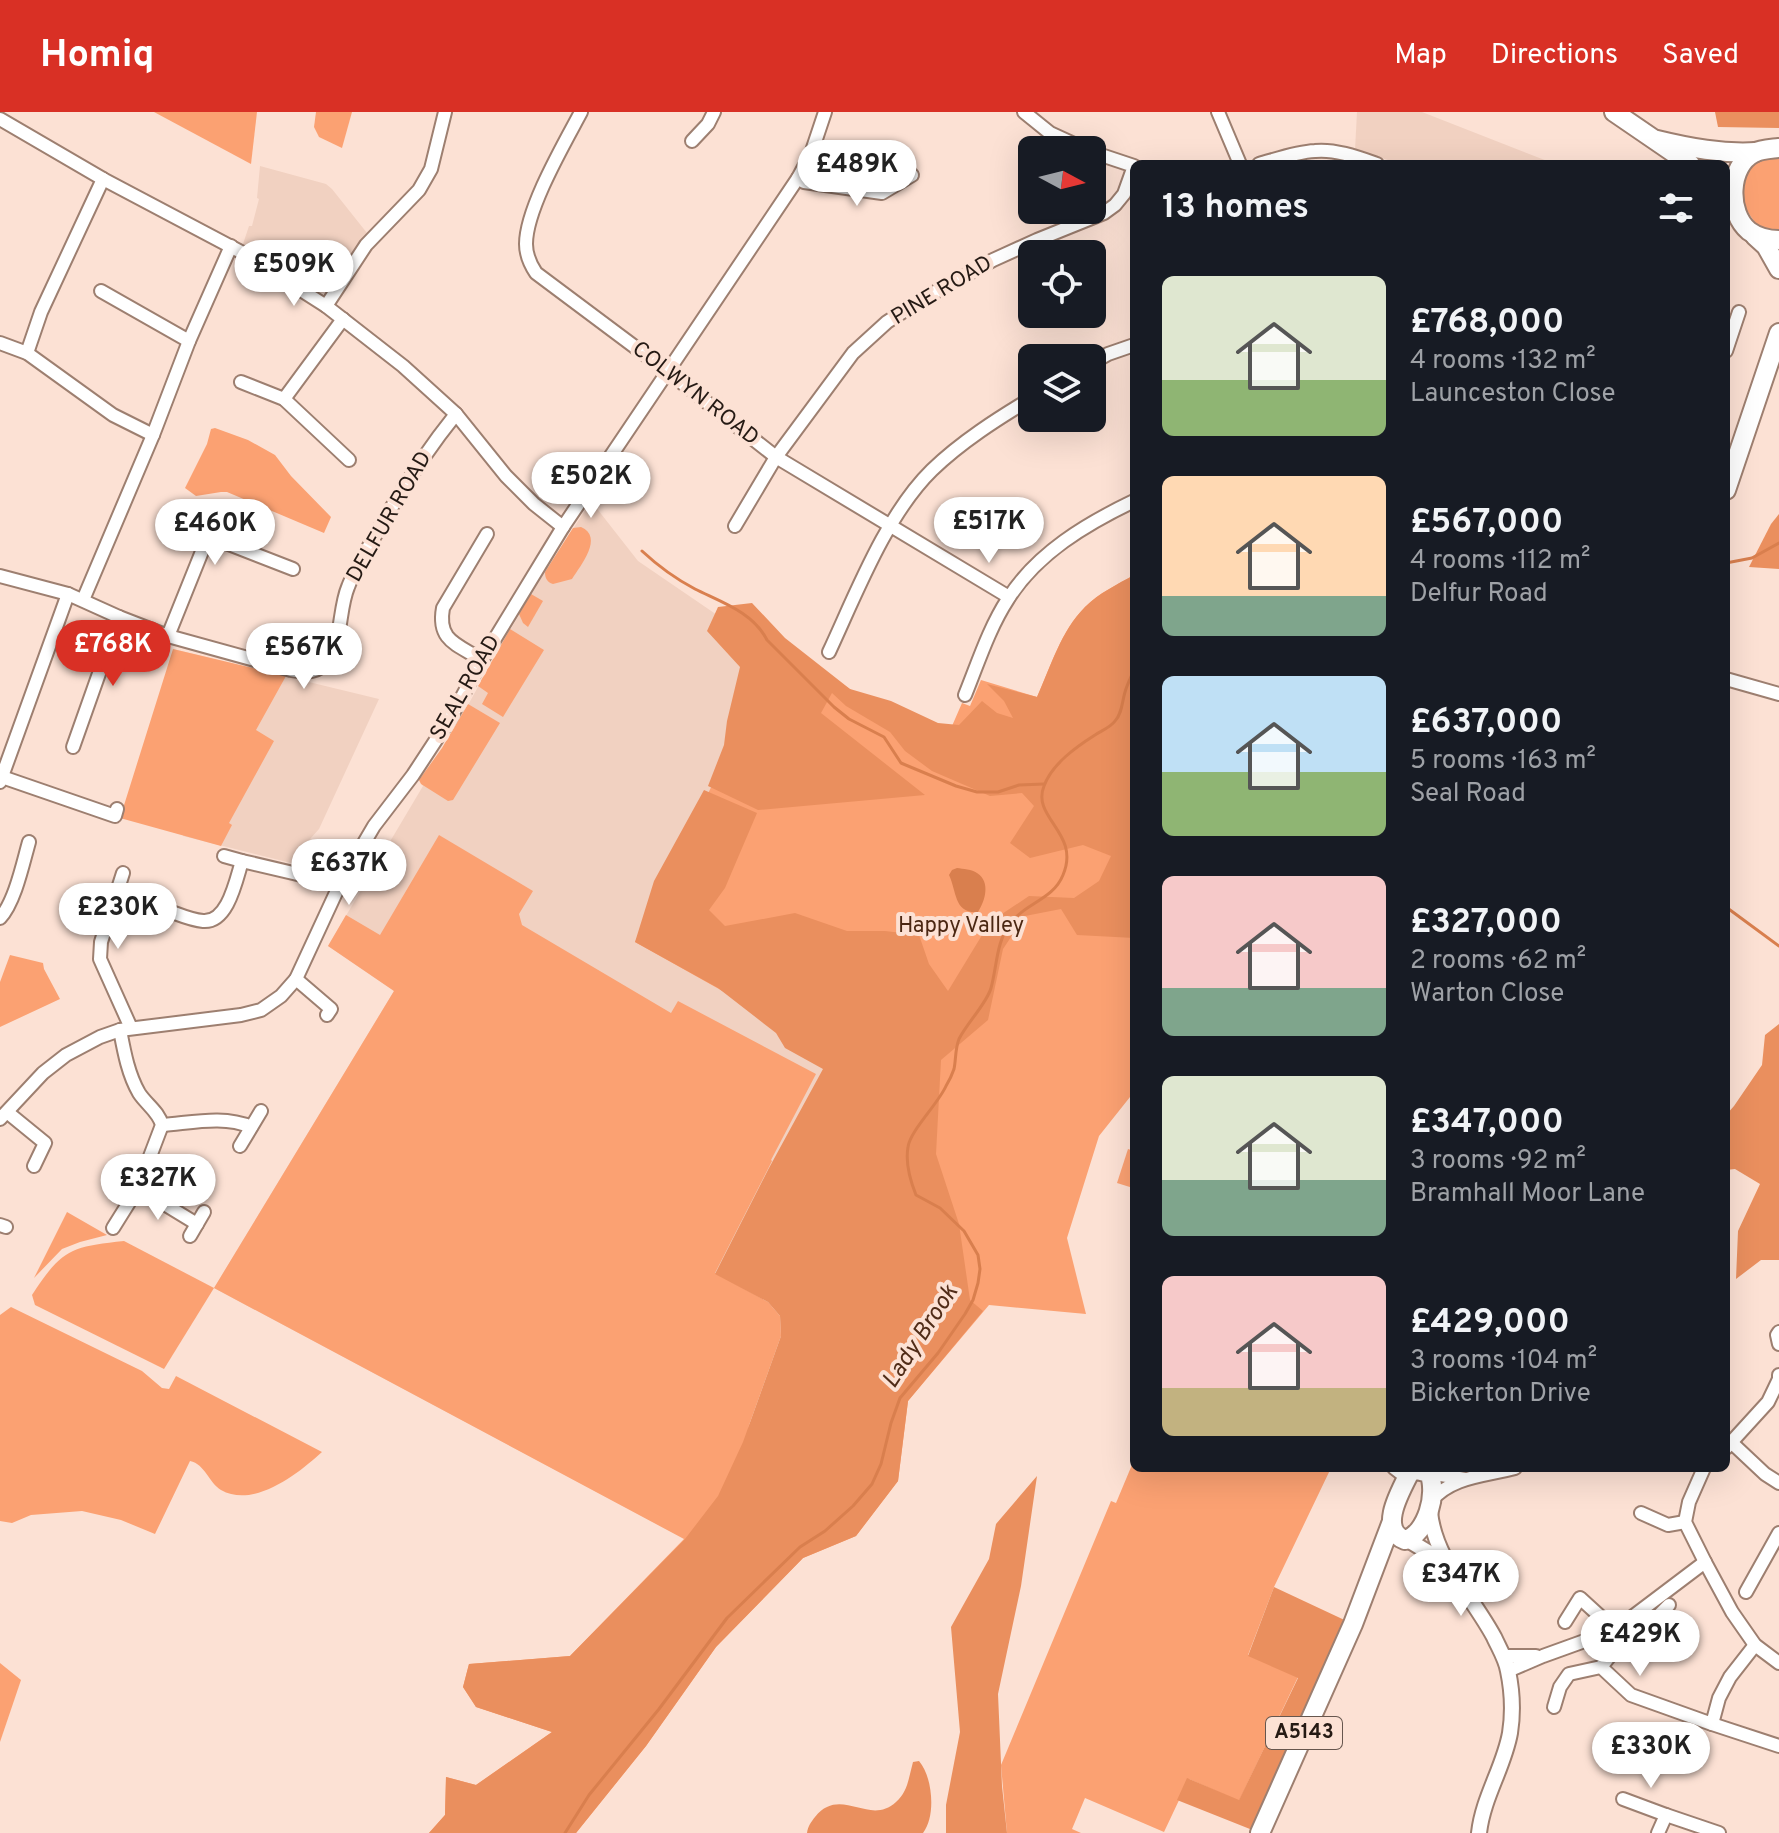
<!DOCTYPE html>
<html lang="en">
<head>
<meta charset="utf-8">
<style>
  :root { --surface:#171b24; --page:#20242c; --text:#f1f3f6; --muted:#9ea1a6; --accent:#d93025 }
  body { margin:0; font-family:Overpass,sans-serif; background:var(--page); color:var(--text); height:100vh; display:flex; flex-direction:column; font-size:30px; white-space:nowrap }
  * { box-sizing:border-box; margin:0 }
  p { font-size:26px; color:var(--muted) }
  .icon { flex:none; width:44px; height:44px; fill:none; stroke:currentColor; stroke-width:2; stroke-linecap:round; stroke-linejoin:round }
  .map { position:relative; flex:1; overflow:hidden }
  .side { position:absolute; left:1130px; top:48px; width:600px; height:1312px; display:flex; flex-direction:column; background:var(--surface); border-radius:12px; box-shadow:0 8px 32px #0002 }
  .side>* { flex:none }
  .needle { width:52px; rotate:97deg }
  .fabs { position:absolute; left:1018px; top:24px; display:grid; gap:16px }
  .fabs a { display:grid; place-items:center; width:88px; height:88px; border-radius:12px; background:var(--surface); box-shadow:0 8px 32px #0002; font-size:40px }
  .price { position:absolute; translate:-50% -68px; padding:0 18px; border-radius:28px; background:#fff; color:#222; font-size:26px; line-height:52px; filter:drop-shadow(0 2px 4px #0008) }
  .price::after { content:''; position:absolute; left:50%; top:48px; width:24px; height:18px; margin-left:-12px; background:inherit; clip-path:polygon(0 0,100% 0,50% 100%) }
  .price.current { background:var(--accent); color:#fff }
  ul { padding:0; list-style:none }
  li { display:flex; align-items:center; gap:24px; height:200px; padding:0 32px }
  li span { display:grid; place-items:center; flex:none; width:224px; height:160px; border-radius:12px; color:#555 }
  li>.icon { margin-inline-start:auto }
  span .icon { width:96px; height:96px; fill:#fffc; stroke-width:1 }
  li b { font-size:34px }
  h2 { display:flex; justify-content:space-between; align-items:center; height:96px; padding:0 32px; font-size:34px }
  header { display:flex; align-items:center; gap:48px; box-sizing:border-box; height:112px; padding:0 40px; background:var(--accent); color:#fff }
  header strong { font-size:38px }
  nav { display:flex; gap:44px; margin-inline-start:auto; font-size:28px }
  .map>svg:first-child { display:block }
  .built { fill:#f1d1c1 }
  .green { fill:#fba172 }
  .forest { fill:#ea8f5e }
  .water { fill:#d97f4e }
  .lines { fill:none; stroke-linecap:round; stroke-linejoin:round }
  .stream { stroke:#d97f4e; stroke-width:3 }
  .minor-casing { stroke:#9d7f70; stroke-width:16 }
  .tertiary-casing { stroke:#9d7f70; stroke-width:18 }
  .primary-casing { stroke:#9d7f70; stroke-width:22 }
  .minor { stroke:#fff; stroke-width:12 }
  .tertiary { stroke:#fff; stroke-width:14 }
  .primary { stroke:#fff; stroke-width:18 }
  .labels { text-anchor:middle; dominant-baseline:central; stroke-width:8; stroke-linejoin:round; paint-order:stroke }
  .shield { fill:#fce1d4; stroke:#66564e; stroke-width:2 }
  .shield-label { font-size:20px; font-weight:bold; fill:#251a14 }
  .street-label { font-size:22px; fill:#251a14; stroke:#fce1d4 }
  .park-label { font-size:22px; fill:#4b2712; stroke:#fce1d4 }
  .water-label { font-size:24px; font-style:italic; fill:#512c18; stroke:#fce1d4 }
</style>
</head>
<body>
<header>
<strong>Homiq</strong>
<nav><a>Map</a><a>Directions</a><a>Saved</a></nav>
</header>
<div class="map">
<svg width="1779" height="1721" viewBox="0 0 1779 1721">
  <rect width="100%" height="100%" fill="#fce1d4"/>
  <!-- built -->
  <g class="built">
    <path d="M1357,0H1422L1555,52H1401L1355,38Z"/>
    <path d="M260,54L326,72L332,77L367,121L331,175L326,180L317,181L313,179L243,132L249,114H252L259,87L257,86Z"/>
    <path d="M591,389L638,449L720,505L759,578L636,830L862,957L685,1427L214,1176L394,879L328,834L423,674L419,668L442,637L461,606L498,538L545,460Z"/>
    <path d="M173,537L379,587L319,717L310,727L295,752L183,724Z"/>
  </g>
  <!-- green -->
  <g class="green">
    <path d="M154,0H257L251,52Z"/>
    <path d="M316,0H352L342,36L319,25L314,15Z"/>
    <path d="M1779,41V122L1758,115L1741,90L1738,74L1748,52Z"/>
    <path d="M215,316L248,328L275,343L291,364L331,405L324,421L227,380H221L196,384L185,376L207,332L211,317Z"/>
    <path d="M581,415C604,425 581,453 572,467L553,472C547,470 545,466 545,460L573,416Z"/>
    <path d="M1134,463V991L1130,985L1099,1024L1067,1126L1086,1202L989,1193L908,1289L898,1369L856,1424L803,1446L716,1535L646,1634L576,1721H429L445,1703L446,1665L476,1673L552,1620L476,1595L463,1575L469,1552L570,1544L684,1427L214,1176L394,879L328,834L346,803L380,823L439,723L533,779L519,802L522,813L671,901L678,889L816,962L771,1048L772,1049L715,1161L768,1190L780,1204L781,1224L748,1316L802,1199L862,957L635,830L782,531L796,542L942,637L962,591L970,594L981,568L1037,585C1051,554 1061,519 1085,495C1099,481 1118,472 1134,463Z"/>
    <path d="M531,482L543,489L528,515L523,511L519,502Z"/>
    <path d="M510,517L544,538L503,605L482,592L488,581L478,574Z"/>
    <path d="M173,537L286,564L256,618L274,629L229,711L232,713L221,734L120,706Z"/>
    <path d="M468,592L500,611L453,688L448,689L421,672L419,668L442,636Z"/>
    <path d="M10,843L43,851L44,857L60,887L0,915V870Z"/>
    <path d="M1128,1037L1134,1039L1133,1076L1117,1071Z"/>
    <path d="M67,1100L107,1123L80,1130L62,1137L34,1166Z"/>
    <path d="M124,1129L214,1176L164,1257L35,1193L32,1183C62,1137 70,1135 124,1129Z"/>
    <path d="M11,1195L142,1259L162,1276L169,1277L176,1264L322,1340C299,1361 254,1397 221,1378C209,1371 205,1352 190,1349L155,1422L121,1408L82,1399L31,1403L12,1411L0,1409V1203Z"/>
    <path d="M1134,1348V1356H1331L1274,1475L1248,1543L1298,1565L1239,1689L1189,1667L1164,1720L1085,1686L1072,1717L1081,1721H1007L1001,1653L1111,1389L1116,1391Z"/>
    <path d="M0,1551L21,1568L0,1630Z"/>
  </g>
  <!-- forest -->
  <g class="forest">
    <path d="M1715,0H1779V16L1718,15Z"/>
    <path d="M1779,402V457L1749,455L1771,412Z"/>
    <path d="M1134,463V826L1077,823L1061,797L1025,804L1003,837L988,908L941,948L936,1042L959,1112L970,1188L983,1199L908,1289L898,1369L856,1424L803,1446L716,1535L646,1634L576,1721H429L445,1703L446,1665L476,1673L552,1620L476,1595L463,1575L469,1552L570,1544L685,1427L718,1384L743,1330L781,1224L780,1204L768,1190L715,1162L769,1056L823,957L785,936L776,921L718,876L635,830L654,769L704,678L757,701L725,776L709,798L725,814L795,801L847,819H885L919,823L929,852L948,879L990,810L1029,784L1074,786L1099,769L1111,744L1083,733L1030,746L1010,731L1034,694L1022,681L990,684L932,659L905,639L890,620L846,594L832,581L821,601L925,683L758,698L708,674L724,633L727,609L740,555L707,519L718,495L752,491L785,526L850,577L891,589L938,611L959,613L982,589L997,601L1013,606L1004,589L987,572L1037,585C1051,554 1061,519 1085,495C1099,481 1118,472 1134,463Z"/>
    <path d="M1779,912V1148H1761L1736,1167L1738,1119L1760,1072L1735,1057L1726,1058V1003L1734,994L1762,953L1765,923Z"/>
    <path d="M1037,1364L1021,1474L998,1582L1002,1674L1007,1721H946V1693L960,1620L951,1515L989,1447L996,1412Z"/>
    <path d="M1274,1475L1353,1512L1260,1721L1177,1688L1187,1666L1239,1688L1298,1566L1248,1544Z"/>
    <path d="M919,1649C933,1665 936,1705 923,1721H807C808,1714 811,1710 815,1705C841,1673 869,1715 896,1690C908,1680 909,1664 913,1650Z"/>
  </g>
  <!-- water -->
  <path class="water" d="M957,756C963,757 972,757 977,761C991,770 985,789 978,800C954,802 957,780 949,763L952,758Z"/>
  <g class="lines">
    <!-- stream -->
    <g class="stream">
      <path d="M642,439C657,453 676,467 695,477C721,490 753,500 767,528L834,595L849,607L884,625L901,651L956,674L977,680H998L1019,673L1044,672"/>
      <path d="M1726,451L1752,446L1779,431"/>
      <path d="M1726,795L1779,834"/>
      <path d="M565,1721L589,1683L659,1597L727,1506L800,1435L825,1419L853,1394L872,1372L881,1352L891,1311L900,1286L938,1241L965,1202L973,1188L978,1171L980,1157L978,1143L964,1119L940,1096L916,1083C910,1068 905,1052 908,1035C910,1019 938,992 946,974C949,969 952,963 954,957C956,948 955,937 959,927C967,911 987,891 991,876C997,855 996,830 1010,812C1025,791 1053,788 1063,763C1081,721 1031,706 1044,674C1052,652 1076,635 1095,623C1101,619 1111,615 1115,609C1122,602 1122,590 1125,580C1127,573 1131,565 1134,558"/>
    </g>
    <defs>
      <g id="minor">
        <path d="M581,0C564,32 526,97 526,132C526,143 530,152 536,161L667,259L776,345L1009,485"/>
        <path d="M1024,0L1050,21L1087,38"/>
        <path d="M1218,0L1240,52"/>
        <path d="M0,7L103,67L243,141L326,194L403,254L456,302L506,364L534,392L563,415"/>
        <path d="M692,29L708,12L714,0"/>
        <path d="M1259,52C1277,47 1296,40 1315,39C1335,37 1357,45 1377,52"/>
        <path d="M798,66L804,70L882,81L912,63"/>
        <path d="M101,179L189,229"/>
        <path d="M326,194L366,133L419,78L431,57L445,0"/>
        <path d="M0,231L27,241L113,303L153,323"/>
        <path d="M1726,239L1739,200"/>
        <path d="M27,241L41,200L103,67"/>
        <path d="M1092,251L1108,242L1134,233"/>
        <path d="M241,270L284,287L349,348"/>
        <path d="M284,287L343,207"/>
        <path d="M735,414L776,345L853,241L887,210L921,188L993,148L1037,128L1104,101L1115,93L1124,82L1134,54L1092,40"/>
        <path d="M0,464L68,482L119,505L168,524L291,558C306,561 319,561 329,547C342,528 339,496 348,475C356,454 369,435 380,415C403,375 427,338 456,302"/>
        <path d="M83,488L153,323L189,229L231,134"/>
        <path d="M168,524L205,432L221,429L293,457"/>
        <path d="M829,540C856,482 886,403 932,358C961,330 997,307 1032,286"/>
        <path d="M482,548C457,532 437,529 443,496L487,422"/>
        <path d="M1726,567L1779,582"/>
        <path d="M965,583C978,551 989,516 1008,487C1037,441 1086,412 1134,389"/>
        <path d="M73,635L119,505"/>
        <path d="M2,665L115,704L117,697"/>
        <path d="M0,670L68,482"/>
        <path d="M224,744L242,749"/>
        <path d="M123,761L101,830L100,847L131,916"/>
        <path d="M160,796C174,800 189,808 203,809C228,811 236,768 242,749L340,772"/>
        <path d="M0,806C15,790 23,751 29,730"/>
        <path d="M296,867L331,897L327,903"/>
        <path d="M7,1000L45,1031L34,1054"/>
        <path d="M0,1007L43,961L66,943L100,925L120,918L241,903L261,898L281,884L296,867L340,772L374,714L413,663L451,605L482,548L563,415L798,66L811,42L825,0"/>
        <path d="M162,1013C191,1011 224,1003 251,1015"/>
        <path d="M240,1034L261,999"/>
        <path d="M138,1076L197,1112"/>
        <path d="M0,1113L6,1115"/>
        <path d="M113,1116L138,1076L162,1013C159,1000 146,992 139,981C128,962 124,939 120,918"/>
        <path d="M190,1124L204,1100"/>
        <path d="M1779,1220L1777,1223L1779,1232"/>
        <path d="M1732,1331L1765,1362L1779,1371"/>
        <path d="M1726,1336L1768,1290L1779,1267V1263"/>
        <path d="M1394,1356L1407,1366"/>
        <path d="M1704,1356L1689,1390L1685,1410L1705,1450"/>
        <path d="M1429,1361L1465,1367"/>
        <path d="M1431,1389C1452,1364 1486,1364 1515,1356"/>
        <path d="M1641,1401L1668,1413L1685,1410"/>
        <path d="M1746,1480L1779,1421"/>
        <path d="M1565,1510L1580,1486L1615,1518"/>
        <path d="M1503,1544H1536"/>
        <path d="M1601,1555L1609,1545L1613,1532L1650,1512L1669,1493"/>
        <path d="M1508,1559L1543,1544L1615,1518L1705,1450L1732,1500L1755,1533L1779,1551"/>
        <path d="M1554,1595L1560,1575L1569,1562L1601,1555L1631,1583L1712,1612L1719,1586L1730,1565L1755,1533"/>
        <path d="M1712,1612L1779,1634"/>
        <path d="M1623,1687L1666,1703"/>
        <path d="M1658,1721L1666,1703L1719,1721"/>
      </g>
      <g id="tertiary">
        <path d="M1430,1400C1435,1448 1472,1484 1494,1525C1499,1536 1506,1547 1508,1559C1512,1578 1513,1602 1510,1621C1504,1655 1483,1685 1479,1721"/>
        <path d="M1408,1428L1446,1451"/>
      </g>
      <g id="primary">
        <path d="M1614,0L1690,52"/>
        <path d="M1657,28C1690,36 1722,42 1756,40"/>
        <path d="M1779,36C1771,37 1761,37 1754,41C1728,54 1727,101 1749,119C1757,125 1769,128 1779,128"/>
        <path d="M1755,124L1766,134L1779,157"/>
        <path d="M1726,378L1779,221"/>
        <path d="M1410,1360L1417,1358L1429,1361C1438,1381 1427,1422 1405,1428C1376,1417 1403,1375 1412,1356"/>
        <path d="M1260,1721L1353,1512L1391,1412"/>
      </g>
    </defs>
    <!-- minor casing -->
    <use href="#minor" class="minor-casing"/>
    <!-- tertiary casing -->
    <use href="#tertiary" class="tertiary-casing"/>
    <!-- primary casing -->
    <use href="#primary" class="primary-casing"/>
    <!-- minor -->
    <use href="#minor" class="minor"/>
    <!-- tertiary -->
    <use href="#tertiary" class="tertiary"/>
    <!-- primary -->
    <use href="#primary" class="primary"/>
  </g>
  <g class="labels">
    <!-- shield labels -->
    <rect class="shield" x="1266" y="1605" width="76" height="32" rx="6"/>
    <g class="shield-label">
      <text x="1304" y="1621">A5143</text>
    </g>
    <!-- street labels -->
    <g class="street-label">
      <text transform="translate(942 179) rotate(-31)">PINE ROAD</text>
      <text transform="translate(695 282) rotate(38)">COLWYN ROAD</text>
      <text transform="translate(390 405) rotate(-60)">DELFUR ROAD</text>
      <text transform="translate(466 576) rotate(-60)">SEAL ROAD</text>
    </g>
    <!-- park labels -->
    <g class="park-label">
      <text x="961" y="814">Happy Valley</text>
    </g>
    <!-- water labels -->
    <g class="water-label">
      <text transform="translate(921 1225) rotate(-57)">Lady Brook</text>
    </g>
  </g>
</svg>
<div class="fabs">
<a><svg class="needle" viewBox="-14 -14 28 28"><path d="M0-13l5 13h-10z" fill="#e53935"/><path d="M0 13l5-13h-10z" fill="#9ea1a6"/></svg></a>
<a><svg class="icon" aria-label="locate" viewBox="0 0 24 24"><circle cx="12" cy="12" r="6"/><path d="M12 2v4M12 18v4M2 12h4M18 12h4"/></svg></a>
<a><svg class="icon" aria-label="layers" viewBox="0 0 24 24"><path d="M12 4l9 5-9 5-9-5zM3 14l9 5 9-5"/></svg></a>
</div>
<b class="price" style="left:857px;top:96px">£489K</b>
<b class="price" style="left:294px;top:196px">£509K</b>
<b class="price" style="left:591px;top:408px">£502K</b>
<b class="price" style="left:989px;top:453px">£517K</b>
<b class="price" style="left:215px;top:455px">£460K</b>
<b class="price current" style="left:113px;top:576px">£768K</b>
<b class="price" style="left:304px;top:579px">£567K</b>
<b class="price" style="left:349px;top:795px">£637K</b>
<b class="price" style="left:118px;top:839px">£230K</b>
<b class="price" style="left:158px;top:1110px">£327K</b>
<b class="price" style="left:1461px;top:1506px">£347K</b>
<b class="price" style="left:1640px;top:1566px">£429K</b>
<b class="price" style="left:1651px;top:1678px">£330K</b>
<section class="side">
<h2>13 homes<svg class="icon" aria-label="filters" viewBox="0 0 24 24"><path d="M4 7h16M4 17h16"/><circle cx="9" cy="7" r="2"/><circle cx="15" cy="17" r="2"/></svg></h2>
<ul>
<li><span style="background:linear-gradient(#dfe7d0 65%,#8fb573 0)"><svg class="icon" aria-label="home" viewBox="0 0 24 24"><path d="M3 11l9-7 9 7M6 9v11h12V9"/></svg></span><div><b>£768,000</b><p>4 rooms · 132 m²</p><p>Launceston Close</p></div></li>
<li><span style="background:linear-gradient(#ffd9b3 75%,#7fa58c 0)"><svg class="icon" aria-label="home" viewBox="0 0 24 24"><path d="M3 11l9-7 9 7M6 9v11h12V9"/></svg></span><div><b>£567,000</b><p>4 rooms · 112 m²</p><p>Delfur Road</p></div></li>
<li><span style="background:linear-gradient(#bfe0f5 60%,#8fb573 0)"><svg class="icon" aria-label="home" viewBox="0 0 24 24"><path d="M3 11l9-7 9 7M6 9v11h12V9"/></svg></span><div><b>£637,000</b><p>5 rooms · 163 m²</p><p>Seal Road</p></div></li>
<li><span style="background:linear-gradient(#f6c9c9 70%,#7fa58c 0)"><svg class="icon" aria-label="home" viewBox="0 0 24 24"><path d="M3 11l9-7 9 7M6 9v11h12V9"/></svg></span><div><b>£327,000</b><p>2 rooms · 62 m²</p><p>Warton Close</p></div></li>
<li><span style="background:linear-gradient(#dfe7d0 65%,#7fa58c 0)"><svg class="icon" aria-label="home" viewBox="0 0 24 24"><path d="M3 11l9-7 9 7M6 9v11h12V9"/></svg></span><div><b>£347,000</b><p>3 rooms · 92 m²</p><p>Bramhall Moor Lane</p></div></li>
<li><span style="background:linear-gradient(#f6c9c9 70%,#c2b280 0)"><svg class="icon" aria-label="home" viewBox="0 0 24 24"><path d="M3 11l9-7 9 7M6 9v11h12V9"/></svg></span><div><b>£429,000</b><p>3 rooms · 104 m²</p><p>Bickerton Drive</p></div></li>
</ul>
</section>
</div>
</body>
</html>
